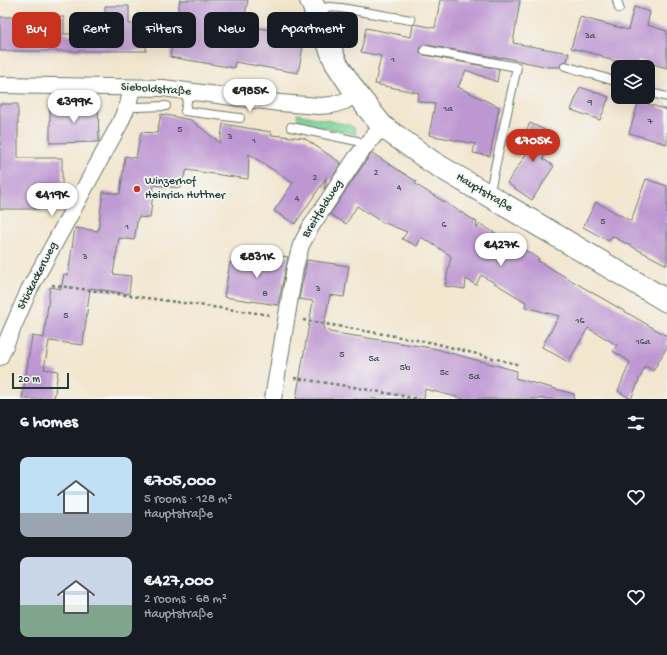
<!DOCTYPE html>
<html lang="en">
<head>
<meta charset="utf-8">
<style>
  :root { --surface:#171b24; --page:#20242c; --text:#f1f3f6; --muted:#9ea1a6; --accent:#c8321e }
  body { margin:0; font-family:"Gochi Hand",sans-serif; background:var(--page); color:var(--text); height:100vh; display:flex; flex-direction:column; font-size:15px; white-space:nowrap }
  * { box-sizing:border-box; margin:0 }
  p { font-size:13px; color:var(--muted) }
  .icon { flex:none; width:22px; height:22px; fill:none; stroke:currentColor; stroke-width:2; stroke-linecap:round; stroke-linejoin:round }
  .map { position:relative; height:399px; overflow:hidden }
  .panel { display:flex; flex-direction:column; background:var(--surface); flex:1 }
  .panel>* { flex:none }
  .banner { position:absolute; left:12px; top:12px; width:400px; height:36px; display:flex; gap:8px }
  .tools { position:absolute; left:611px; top:60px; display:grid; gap:8px }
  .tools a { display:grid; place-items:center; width:44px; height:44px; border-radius:8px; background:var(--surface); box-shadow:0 4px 16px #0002; font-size:20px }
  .scale { position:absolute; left:12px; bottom:10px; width:57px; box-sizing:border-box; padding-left:4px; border:2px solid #1f3d34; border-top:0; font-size:11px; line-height:14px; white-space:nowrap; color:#1f3d34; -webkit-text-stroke:3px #f6f6f2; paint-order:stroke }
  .price { position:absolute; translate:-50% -34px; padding:0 9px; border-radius:14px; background:#fff; color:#222; font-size:13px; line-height:26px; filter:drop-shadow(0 1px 2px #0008) }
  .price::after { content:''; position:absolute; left:50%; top:24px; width:12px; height:9px; margin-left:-6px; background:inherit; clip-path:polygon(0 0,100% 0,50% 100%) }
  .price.selected { background:var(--accent); color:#fff }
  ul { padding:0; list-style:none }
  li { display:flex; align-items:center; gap:12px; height:100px; padding:0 20px }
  li span { display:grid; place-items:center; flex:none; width:112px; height:80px; border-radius:8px; color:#555 }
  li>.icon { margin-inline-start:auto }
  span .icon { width:48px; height:48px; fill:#fffc; stroke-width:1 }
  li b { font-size:17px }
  h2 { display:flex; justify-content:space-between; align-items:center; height:48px; padding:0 20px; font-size:17px }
  .tag { padding:0 14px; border-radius:8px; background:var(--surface); box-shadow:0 4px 16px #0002; font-size:14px; line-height:36px }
  .tag.selected { background:var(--accent); color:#fff }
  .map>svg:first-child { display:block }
  .green { fill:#7ed89e; stroke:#4e8a69 }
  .building { fill:#bd97d1 }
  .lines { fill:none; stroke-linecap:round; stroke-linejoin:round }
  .lane-casing { stroke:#69786a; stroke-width:10 }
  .street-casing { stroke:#69786a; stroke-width:18 }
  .secondary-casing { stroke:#69786a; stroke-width:24 }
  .path { stroke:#69786a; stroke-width:2.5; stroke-dasharray:3 3; stroke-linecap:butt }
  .lane { stroke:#fff; stroke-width:8 }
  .street { stroke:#fff; stroke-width:16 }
  .secondary { stroke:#fff; stroke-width:22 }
  .poi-dot { fill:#c8321e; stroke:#f6f6f2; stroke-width:1.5 }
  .labels { text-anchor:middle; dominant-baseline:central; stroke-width:3.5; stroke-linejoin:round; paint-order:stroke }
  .number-label { font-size:10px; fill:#46545b }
  .street-label { font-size:12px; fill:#1f3d34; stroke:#f6f6f2 }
  .poi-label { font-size:12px; fill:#1f3d34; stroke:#f6f6f2; text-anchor:start }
</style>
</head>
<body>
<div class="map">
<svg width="667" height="399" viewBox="0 0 667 399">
  <rect width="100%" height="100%" fill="#f6f6f2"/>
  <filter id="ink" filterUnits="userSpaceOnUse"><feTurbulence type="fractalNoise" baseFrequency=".025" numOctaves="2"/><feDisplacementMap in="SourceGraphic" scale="8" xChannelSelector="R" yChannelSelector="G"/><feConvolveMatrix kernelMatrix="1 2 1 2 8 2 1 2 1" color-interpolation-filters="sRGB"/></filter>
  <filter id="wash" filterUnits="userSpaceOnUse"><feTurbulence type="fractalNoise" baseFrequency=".012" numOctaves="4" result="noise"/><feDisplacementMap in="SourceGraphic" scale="16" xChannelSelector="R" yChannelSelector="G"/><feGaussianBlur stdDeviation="0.9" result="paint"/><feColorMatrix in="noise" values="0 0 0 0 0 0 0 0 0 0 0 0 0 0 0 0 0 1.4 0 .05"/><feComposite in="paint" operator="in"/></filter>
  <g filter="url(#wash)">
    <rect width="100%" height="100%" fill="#f2e6cf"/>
    <!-- green -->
    <path class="green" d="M297,114L349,125L354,128L356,134L305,124L298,118Z"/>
    <g id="blocks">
      <!-- building -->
      <g class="building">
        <path d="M180,0H248L243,25L305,36L298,73L235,62L234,68L170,57Z"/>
        <path d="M440,0H520L513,43L569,53L567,61L562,62L560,67H548L501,57V58L426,45L421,47L420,52L424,55L499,69L497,82L466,70L458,87L499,107L490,156L473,153L475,144L429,135L435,104L417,101L419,93L375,84L381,56L361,52L366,28L411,37L413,25L414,24L435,28Z"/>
        <path d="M105,6H129V24H146V51H0V17H64V34H105Z"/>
        <path d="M634,7L650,12L647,25L667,31V68L638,60L636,67H619L620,62L603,58V56L571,48L580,17L628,30Z"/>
        <path d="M580,87L609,97L600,120L571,110Z"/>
        <path d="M639,101L667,110V144L629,133Z"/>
        <path d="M0,104H18V158H62V195H51V209H0Z"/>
        <path d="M98,104L99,142L50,143V105Z"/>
        <path d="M161,114L191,120L220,143L223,124L271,132V135L304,138L341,163L324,190L326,178L295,224L274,211L293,183L249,154L248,179L187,170L182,181L181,188L154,185L150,218L138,217L134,240L119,238L113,274L131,276L129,294L90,288L83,345L49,341L44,369L58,371L54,399H22L32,336L44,338L50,287L61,289L64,274L68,275L75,228L98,231L103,192L120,194L125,156L136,158L141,132L157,133Z"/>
        <path d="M530,123L555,135L543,159L554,166L532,200L507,183L531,147L521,142Z"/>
        <path d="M372,153L417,182L415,184L477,222L476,230L480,224L500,236V235L539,259L538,261L667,336V347L653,371L645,366L631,399L618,391L630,362L613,351L617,345L588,328L568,362L542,347L559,316L525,307L526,302L481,275L476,285L466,279L465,289L445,286L451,256L439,248L421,237L417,246L402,239L407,232L380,221L357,206L346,224L330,214L364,164Z"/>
        <path d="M646,179L667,186V265L612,236L609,241L583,227L596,202L631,221Z"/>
        <path d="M256,252L288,257L278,305L224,297L230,262L253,266Z"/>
        <path d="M307,260L349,266L344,297L330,295L323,329L329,330V332L432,348L517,371L515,378L574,394V399H464L425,389L424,399H296L313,301L299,299Z"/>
      </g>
    </g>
  </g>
  <g filter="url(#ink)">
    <use href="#blocks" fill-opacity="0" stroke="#69786a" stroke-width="1"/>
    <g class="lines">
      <defs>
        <g id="lane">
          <path d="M617,0L619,8"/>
          <path d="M315,10L329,7L341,8L411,20"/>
          <path d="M425,50L517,67L489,195"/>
          <path d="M565,66L618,82"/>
          <path d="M189,92L185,111L240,118"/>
          <path d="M648,92L667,97"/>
          <path d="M128,105L137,107L166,106"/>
          <path d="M291,127L357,141L365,146"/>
        </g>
        <g id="street">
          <path d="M0,85L163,88L280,103L319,106L332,105L345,101L356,93"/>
          <path d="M0,357L29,290L119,125L128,105L132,88"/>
          <path d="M273,399L295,267L301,245L310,228L356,158L382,126"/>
        </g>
        <path id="secondary" d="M311,0L336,63L356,93L382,126L432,162L667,301"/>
      </defs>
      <!-- lane casing -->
      <use href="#lane" class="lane-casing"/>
      <!-- street casing -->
      <use href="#street" class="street-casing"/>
      <!-- secondary casing -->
      <use href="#secondary" class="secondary-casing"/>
      <!-- path -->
      <g class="path">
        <path d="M52,285L271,315"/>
        <path d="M303,320L434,343L520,365"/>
        <path d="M294,378L353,387L419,399"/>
      </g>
      <!-- lane -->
      <use href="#lane" class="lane"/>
      <!-- street -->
      <use href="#street" class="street"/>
      <!-- secondary -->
      <use href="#secondary" class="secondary"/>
    </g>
  </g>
  <!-- markers -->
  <circle class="poi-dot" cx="137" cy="189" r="4"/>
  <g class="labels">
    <!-- number labels -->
    <g class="number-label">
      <text x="590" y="36">3a</text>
      <text x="393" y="60">1</text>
      <text x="590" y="103">9</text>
      <text x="448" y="109">1a</text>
      <text x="650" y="122">7</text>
      <text x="180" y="130">5</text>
      <text x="230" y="137">3</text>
      <text x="254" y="141">1</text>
      <text x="376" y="173">2</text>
      <text x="315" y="178">2</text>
      <text x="399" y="188">4</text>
      <text x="297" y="199">4</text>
      <text x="603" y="222">5</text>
      <text x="444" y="225">6</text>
      <text x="127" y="227">1</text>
      <text x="85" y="257">3</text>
      <text x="318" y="289">3</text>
      <text x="265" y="294">8</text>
      <text x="66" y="316">5</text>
      <text x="580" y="321">16</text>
      <text x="643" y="342">16a</text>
      <text x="342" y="355">5</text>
      <text x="374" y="359">5a</text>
      <text x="405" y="368">5b</text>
      <text x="444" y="373">5c</text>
      <text x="474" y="377">5d</text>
    </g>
    <!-- street labels -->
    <g class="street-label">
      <text transform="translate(156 90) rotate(4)">Sieboldstraße</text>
      <text transform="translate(484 193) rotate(31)">Hauptstraße</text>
      <text transform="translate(323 209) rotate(-58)">Breitfeldweg</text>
      <text transform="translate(38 276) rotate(-63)">Stückackerweg</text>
    </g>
    <!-- poi labels -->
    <g class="poi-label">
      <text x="145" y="182">Winzerhof<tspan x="145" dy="14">Heinrich Huttner</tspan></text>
    </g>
  </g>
</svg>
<div class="tools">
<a><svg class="icon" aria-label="layers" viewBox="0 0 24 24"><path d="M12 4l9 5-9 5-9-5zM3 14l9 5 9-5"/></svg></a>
</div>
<div class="scale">20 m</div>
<b class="price" style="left:250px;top:113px">€985K</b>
<b class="price" style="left:74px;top:124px">€399K</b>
<b class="price selected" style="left:533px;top:163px">€705K</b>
<b class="price" style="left:52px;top:217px">€419K</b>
<b class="price" style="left:501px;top:267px">€427K</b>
<b class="price" style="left:257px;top:279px">€831K</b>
<div class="banner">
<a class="tag selected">Buy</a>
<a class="tag">Rent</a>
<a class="tag">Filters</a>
<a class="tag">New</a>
<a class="tag">Apartment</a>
</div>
</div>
<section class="panel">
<h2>6 homes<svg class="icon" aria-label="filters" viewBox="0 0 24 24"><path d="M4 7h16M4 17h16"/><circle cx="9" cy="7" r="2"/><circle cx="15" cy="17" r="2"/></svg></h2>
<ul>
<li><span style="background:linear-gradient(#bfe0f5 70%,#9aa5b1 0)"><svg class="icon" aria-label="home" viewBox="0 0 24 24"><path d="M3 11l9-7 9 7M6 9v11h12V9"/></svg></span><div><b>€705,000</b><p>5 rooms · 128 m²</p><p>Hauptstraße</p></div><svg class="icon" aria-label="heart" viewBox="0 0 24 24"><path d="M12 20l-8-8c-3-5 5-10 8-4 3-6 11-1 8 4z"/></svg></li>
<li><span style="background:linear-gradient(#c9d6e8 60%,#7fa58c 0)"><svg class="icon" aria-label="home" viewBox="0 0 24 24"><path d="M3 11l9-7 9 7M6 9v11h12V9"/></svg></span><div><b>€427,000</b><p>2 rooms · 68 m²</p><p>Hauptstraße</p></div><svg class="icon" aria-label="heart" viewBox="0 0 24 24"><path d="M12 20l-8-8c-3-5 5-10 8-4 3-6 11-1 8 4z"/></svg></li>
</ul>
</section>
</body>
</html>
